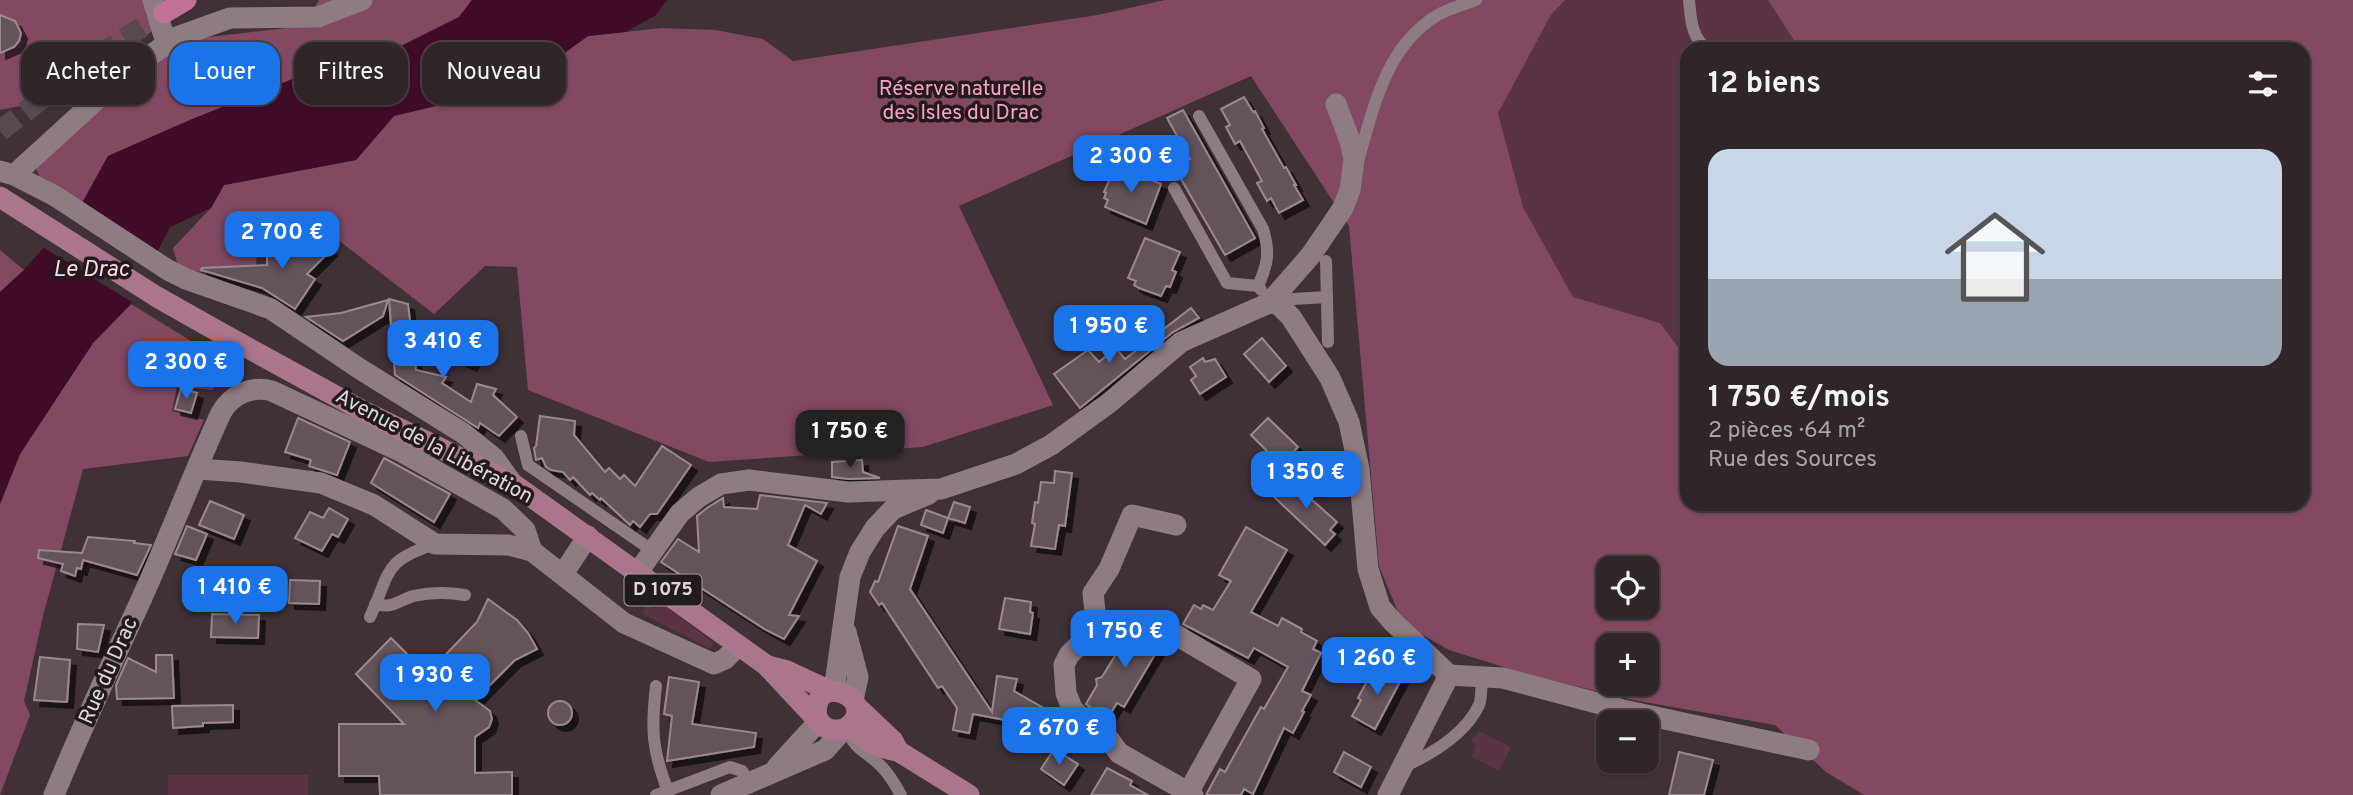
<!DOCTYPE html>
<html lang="fr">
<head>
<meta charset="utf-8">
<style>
  :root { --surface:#302529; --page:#3c3135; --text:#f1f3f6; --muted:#a8a5a8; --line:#4b4246; --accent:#1a73e8 }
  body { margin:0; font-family:Overpass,sans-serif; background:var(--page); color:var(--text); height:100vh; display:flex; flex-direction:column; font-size:26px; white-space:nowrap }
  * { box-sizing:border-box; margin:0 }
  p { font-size:23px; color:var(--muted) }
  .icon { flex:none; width:38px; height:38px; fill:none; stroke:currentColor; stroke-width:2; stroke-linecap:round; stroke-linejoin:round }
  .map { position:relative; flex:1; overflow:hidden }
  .sheet { position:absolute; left:1680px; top:42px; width:630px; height:469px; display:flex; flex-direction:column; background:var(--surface); border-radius:21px; box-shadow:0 2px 5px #0004,0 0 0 2px var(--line) }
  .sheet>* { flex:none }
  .top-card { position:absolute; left:21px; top:42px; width:665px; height:63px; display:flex; gap:14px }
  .buttons { position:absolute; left:1596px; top:556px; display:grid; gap:14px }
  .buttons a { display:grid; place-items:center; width:63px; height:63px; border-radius:14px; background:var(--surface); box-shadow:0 2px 5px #0004,0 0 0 2px var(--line); font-size:35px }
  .price { position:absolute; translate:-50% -60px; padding:0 16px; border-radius:14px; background:var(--accent); color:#fff; font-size:23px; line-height:46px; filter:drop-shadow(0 2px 4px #0008) }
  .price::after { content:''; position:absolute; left:50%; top:42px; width:21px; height:16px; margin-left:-10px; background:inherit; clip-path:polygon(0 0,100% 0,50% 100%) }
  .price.active { background:#222; color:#fff }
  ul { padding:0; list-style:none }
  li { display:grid; align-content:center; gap:14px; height:371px; padding:0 28px }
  li span { display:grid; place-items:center; height:217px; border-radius:21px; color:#555 }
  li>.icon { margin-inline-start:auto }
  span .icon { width:126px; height:126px; fill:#fffc; stroke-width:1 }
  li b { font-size:30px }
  h2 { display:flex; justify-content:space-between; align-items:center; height:84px; padding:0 28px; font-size:30px }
  .pill { padding:0 24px; border-radius:21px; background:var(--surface); box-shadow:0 2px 5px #0004,0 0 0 2px var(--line); font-size:24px; line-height:63px }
  .pill.active { background:var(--accent); color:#fff }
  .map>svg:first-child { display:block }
  .green { fill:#5a3445 }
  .forest { fill:#834963; fill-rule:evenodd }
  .water { fill:#400c27 }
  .pier { fill:#403137 }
  .building { fill:#64535a; stroke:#9b888f; stroke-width:2; filter:url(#shadow) }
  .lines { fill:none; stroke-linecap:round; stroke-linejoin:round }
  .highway-tunnel { stroke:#584a4f; stroke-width:21; stroke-dasharray:21 10; stroke-linecap:butt }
  .lane { stroke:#8e7c83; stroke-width:12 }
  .street { stroke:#8e7c83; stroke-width:21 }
  .secondary { stroke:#8e7c83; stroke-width:21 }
  .primary { stroke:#ab768d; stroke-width:21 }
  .highway { stroke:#bf7294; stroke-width:21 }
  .labels { text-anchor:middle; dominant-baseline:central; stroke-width:7; stroke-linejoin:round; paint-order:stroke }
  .shield { fill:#221b1e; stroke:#a79ea2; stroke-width:2 }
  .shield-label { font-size:19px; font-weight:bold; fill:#e0d6da }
  .park-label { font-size:21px; fill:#faa1c7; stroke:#221b1e }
  .street-label { font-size:21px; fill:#e0d6da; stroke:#221b1e }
  .water-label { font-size:23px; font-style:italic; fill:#fdd8e6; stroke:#221b1e }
</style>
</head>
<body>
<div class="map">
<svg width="2353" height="795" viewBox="0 0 2353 795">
  <defs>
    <filter id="shadow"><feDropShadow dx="6" dy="6" stdDeviation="0" flood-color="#0009"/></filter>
  </defs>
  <rect width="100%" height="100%" fill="#403137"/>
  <!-- green -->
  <g class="green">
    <path d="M1565,0H1768L1797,45L1883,49H1687V360L1660,323L1573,298L1523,207L1498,112L1551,15Z"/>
    <path d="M647,603L656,609L661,603L714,643L710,649L643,614Z"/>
    <path d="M1479,731L1511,747L1499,771L1472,757L1476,745L1471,741Z"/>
    <rect x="168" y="775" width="140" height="20"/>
  </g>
  <!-- forest -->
  <g class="forest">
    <path d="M0,0H147L153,30L75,95L0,110Z"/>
    <path d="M319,0H472L459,17L403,45L320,68L190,120L108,156L81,205L44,180L39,176L35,165L93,105L192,39L304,26Z"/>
    <path d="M1165,0H1565L1551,15L1498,113L1523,207L1573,297L1660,323L1687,359V504H2303V49H2026V40L2006,49H1883L1797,45L1768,0H2353V795H1864L1826,772L1775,725L1633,700L1526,674L1449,650L1403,624L1379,566L1349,226L1251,76L959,206L1053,405L923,447L709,462L528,390L517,267L485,266L434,314L320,226L293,250L284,241L278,252H257L256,265L212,267L210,273L179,269L173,248L211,208L224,185L356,160L394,116L519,86L588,36L662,28L715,30L763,39L793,61L1098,15ZM1608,569H1647V607H1608ZM1608,646H1647V684H1608Z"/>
    <path d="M0,250L24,270L0,292Z"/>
    <path d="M131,304L235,368L222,375L213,390L177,387L172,411L204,420L188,456L83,469L43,616L24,701L30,715L0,795V504L20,454L93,343Z"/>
  </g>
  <!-- water -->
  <path class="water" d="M472,0H667L656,15L626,32L588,36L519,86L394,116L356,160L224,185L211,208L170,227L131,304L93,343L20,454L0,504V292L24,270L81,205L108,156L190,120L320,68L403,45L459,17Z"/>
  <!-- pier -->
  <path class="pier" d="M78,203L159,256L135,304L41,246Z"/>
  <!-- building -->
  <g class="building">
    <path d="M0,15L15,21L21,33L19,41L14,47L0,53Z"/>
    <path d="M1244,97L1253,112L1255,111L1264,128L1262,129L1284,168L1286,167L1296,185H1294L1303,200L1279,213L1271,198L1267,201L1257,183L1262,181L1240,141L1235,144L1226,127L1230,125L1221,109Z"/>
    <path d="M1183,110L1255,238L1225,255L1174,167L1190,159L1167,118Z"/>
    <path d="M1114,169L1132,177L1134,173L1161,184L1146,224L1105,207L1108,200L1104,198L1106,193L1104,192Z"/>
    <path d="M315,232L331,250L307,274L315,279L295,309L262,288L201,270L202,268L267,265V251L278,252L286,258Z"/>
    <path d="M1145,238L1180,252L1172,270L1176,272L1170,287L1166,286L1161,296L1139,288L1134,285L1136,281L1128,278Z"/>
    <path d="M389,299L408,304L416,370L446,377L442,383L471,402L477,384L496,389L493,395L517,417L499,436L480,423L478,428L395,375Z"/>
    <path d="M388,300L383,316L343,341L306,317L341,313Z"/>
    <path d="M1191,308L1199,318L1173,332L1080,408L1054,374L1088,350L1099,362L1116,348L1125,359Z"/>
    <path d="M452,329L481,341L471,365L447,354L451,345L446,342Z"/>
    <path d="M1262,338L1286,366L1269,382L1244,354Z"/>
    <path d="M1203,358L1205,362L1215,359L1226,377L1200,394L1191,380L1196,376L1190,367Z"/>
    <path d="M181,388L197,393L191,413L175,409Z"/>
    <path d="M540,416L575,421L574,435L605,472L609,468L620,479L624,475L635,486L662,446L691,465L657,514H650L640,527L633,521L630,525L601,498L600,500L592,493L590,495L573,477L570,480L563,472L551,470L546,467L542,458L536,460L534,448L536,446Z"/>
    <path d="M298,418L350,442L337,475L309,466L311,460L285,452Z"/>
    <path d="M1268,418L1298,447L1281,465L1251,435Z"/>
    <path d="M384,458L450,494L434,522L371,483Z"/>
    <path d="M862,460L863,472L880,478L849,479L832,477V462Z"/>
    <path d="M1055,471L1072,473L1065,526L1059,525L1055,549L1031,546L1035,524L1032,523L1035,502L1038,503L1041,482L1054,483Z"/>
    <path d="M1286,479L1308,500L1310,498L1337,522L1330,530L1335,534L1325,545L1271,494Z"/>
    <path d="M760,495L827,503L821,514L805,505L788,545L817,561L789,615L799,616L784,639L766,630L661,562L678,539L699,552L697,516L707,508L723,498L724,507L757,509Z"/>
    <path d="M210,501L244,515L234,539L199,525Z"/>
    <path d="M954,502L970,507L965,523L948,518Z"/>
    <path d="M329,508L348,519L338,537L332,534L322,551L295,538L310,512L323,518Z"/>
    <path d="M926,510L948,518L943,533L921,525Z"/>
    <path d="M187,526L207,534L196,560L175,554Z"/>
    <path d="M898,526L928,536L910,589L992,712L997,676L1017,679L1014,691L1054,714L1051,721L1019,710L1016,722L973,714L969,733L953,730L957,708L942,686L938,688L882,603L879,605L870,592L875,581L878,582Z"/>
    <path d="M1246,527L1287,550L1251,612L1278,626L1282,618L1302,629L1301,632L1317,641L1313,649L1321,653L1302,691L1311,695L1302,711L1304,712L1293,733L1284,728L1253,794L1244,789L1241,795H1206L1220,769L1225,772L1261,707L1264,709L1288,667L1254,648L1248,658L1183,624L1194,605L1201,609L1203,605L1213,610L1231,581L1219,575Z"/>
    <path d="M88,537L135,541L134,543L151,545L137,575L83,560L81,569L77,568L75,576L61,571L63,564L38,558L39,550L82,553Z"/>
    <path d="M290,580L320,581L319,604L289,603Z"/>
    <path d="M1005,598L1031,602L1030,612L1033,613L1030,634L999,629Z"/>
    <path d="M488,599L517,620L528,633L537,649L515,660L475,700L490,711L492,719L489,727L475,737V773L512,772V795H380L379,776H339V724H404L356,674L391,638L427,674L477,622Z"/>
    <path d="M212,614L259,615L258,638L211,637Z"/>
    <path d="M1135,622L1164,639L1124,707L1117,703L1107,719L1086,704L1097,685L1096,679L1102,677L1121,646L1120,640L1125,638Z"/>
    <path d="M78,624L104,625L98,652L77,649Z"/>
    <path d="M156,655H172L174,698L117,699L116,685L128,658L156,672Z"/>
    <path d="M40,657L70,660L67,702L34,700Z"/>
    <path d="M1380,665L1402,678L1375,729L1352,716L1361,700L1358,698L1367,681L1371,682Z"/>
    <path d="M669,677L699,682L692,724L756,733L754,747L667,761L672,716L664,714Z"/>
    <circle cx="560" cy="713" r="12"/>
    <path d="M233,705V722L203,723V726L173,728L172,706Z"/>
    <path d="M1054,749L1078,764L1064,785L1041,769Z"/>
    <path d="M1344,752L1371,767L1361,787L1334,772Z"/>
    <path d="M1679,752L1713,760L1704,795H1669Z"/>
    <path d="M1107,768L1132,781L1130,785L1148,795H1091Z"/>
  </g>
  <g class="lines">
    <!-- highway-tunnel -->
    <path class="highway-tunnel" d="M0,131L96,57L164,13"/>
    <!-- lane -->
    <g class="lane">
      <path d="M1689,0C1691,19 1691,37 1707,49"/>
      <path d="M1199,116L1263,229C1270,252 1268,264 1258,286"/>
      <path d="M1358,161C1374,107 1385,48 1436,16C1447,9 1463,5 1476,0"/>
      <path d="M1174,188L1227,283L1258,286L1261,290"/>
      <path d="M1326,261L1328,342"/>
      <path d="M1278,304L1293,299L1327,297"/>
      <path d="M521,436L528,465L653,551"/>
      <path d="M375,604C392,609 398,601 413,596C431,592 447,592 465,595"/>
      <path d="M370,617C391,572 382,561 435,544"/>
      <path d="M656,686C651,729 652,750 668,791"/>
      <path d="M846,728C856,752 865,750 881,766C890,775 895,784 901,795"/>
      <path d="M1403,767C1432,754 1465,735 1479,705C1482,698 1481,686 1482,678"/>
      <path d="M656,795L730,767L742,771L750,784"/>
    </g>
    <!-- street -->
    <g class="street">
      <path d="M153,0L167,46"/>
      <path d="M0,171L14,175L55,196L168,270L186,279L271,309L360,369L463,433L494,458L512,483"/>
      <path d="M14,175L129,70L177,37L230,18L318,17L362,0"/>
      <path d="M1269,303L1278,304L1291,317L1330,378L1349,422L1359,469L1368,569L1380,607L1393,622L1449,675L1503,678L1623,710L1809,750"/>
      <path d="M198,469L241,472L321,483L374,505L435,544L508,545L532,551L624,623L714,664L725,659L738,646"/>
      <path d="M1176,525L1132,515L1109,569L1093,593L1097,630L1093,639L1077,647L1069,655L1064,665L1066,693L1072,708L1082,719L1105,734L1119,753L1193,795"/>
      <path d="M638,572L680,513L699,497L721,484L749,480L848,492L941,489L1016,464L1051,445L1109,403L1181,342L1269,303L1311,255L1343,208L1350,190L1354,159L1350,141L1336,104"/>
      <path d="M563,574L588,536"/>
      <path d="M846,632L858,677L853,700"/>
      <path d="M1176,635L1251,679L1188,793"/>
      <path d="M834,691L850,577L860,552L875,528L893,509L929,494"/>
      <path d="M54,795C81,729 111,665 141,600C169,538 193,474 221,413C231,395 251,385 272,391L402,452L503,509L525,530L532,551"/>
      <path d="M1388,795L1449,675"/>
    </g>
    <!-- secondary -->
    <g class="secondary">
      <path d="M777,767L819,721"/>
      <path d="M721,795L825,750L843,730"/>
    </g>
    <!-- primary -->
    <g class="primary">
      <path d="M0,197L157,297L219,332L363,411L512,483L766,665L824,727C833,731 843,732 850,725C879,697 810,670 817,717"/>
      <path d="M768,666L787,671L830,691"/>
      <path d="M856,706L893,741L898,751"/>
      <path d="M849,726C864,739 879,749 898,751L969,795"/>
    </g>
    <!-- highway -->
    <path class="highway" d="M164,13L186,0"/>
  </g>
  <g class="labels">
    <!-- shield labels -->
    <rect class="shield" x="624.5" y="574.5" width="77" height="31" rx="5"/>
    <g class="shield-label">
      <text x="663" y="590">D 1075</text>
    </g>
    <!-- park labels -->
    <g class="park-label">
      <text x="961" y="89">Réserve naturelle<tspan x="961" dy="24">des Isles du Drac</tspan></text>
    </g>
    <!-- street labels -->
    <g class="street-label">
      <text transform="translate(434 447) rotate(28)">Avenue de la Libération</text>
      <text transform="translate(109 671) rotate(-66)">Rue du Drac</text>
    </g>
    <!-- water labels -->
    <g class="water-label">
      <text x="91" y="270">Le Drac</text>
    </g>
  </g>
</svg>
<div class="buttons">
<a><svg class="icon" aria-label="locate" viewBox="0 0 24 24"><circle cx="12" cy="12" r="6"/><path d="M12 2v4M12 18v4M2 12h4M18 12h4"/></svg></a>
<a>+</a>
<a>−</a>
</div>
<b class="price" style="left:1131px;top:195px">2 300 €</b>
<b class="price" style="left:282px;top:271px">2 700 €</b>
<b class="price" style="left:1109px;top:365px">1 950 €</b>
<b class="price" style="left:443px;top:380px">3 410 €</b>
<b class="price" style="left:186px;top:401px">2 300 €</b>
<b class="price active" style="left:850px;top:470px">1 750 €</b>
<b class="price" style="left:1306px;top:511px">1 350 €</b>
<b class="price" style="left:235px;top:626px">1 410 €</b>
<b class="price" style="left:1125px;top:670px">1 750 €</b>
<b class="price" style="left:1377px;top:697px">1 260 €</b>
<b class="price" style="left:435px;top:714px">1 930 €</b>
<b class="price" style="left:1059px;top:767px">2 670 €</b>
<div class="top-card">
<a class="pill">Acheter</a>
<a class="pill active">Louer</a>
<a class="pill">Filtres</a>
<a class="pill">Nouveau</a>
</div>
<section class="sheet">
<h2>12 biens<svg class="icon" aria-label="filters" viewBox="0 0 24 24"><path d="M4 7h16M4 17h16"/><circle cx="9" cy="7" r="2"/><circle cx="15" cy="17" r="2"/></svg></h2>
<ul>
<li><span style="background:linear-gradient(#c9d6e8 60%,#9aa5b1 0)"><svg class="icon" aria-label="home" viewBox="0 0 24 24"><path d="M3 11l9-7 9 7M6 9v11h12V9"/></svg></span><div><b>1 750 €/mois</b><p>2 pièces · 64 m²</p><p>Rue des Sources</p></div></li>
</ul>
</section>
</div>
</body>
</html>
